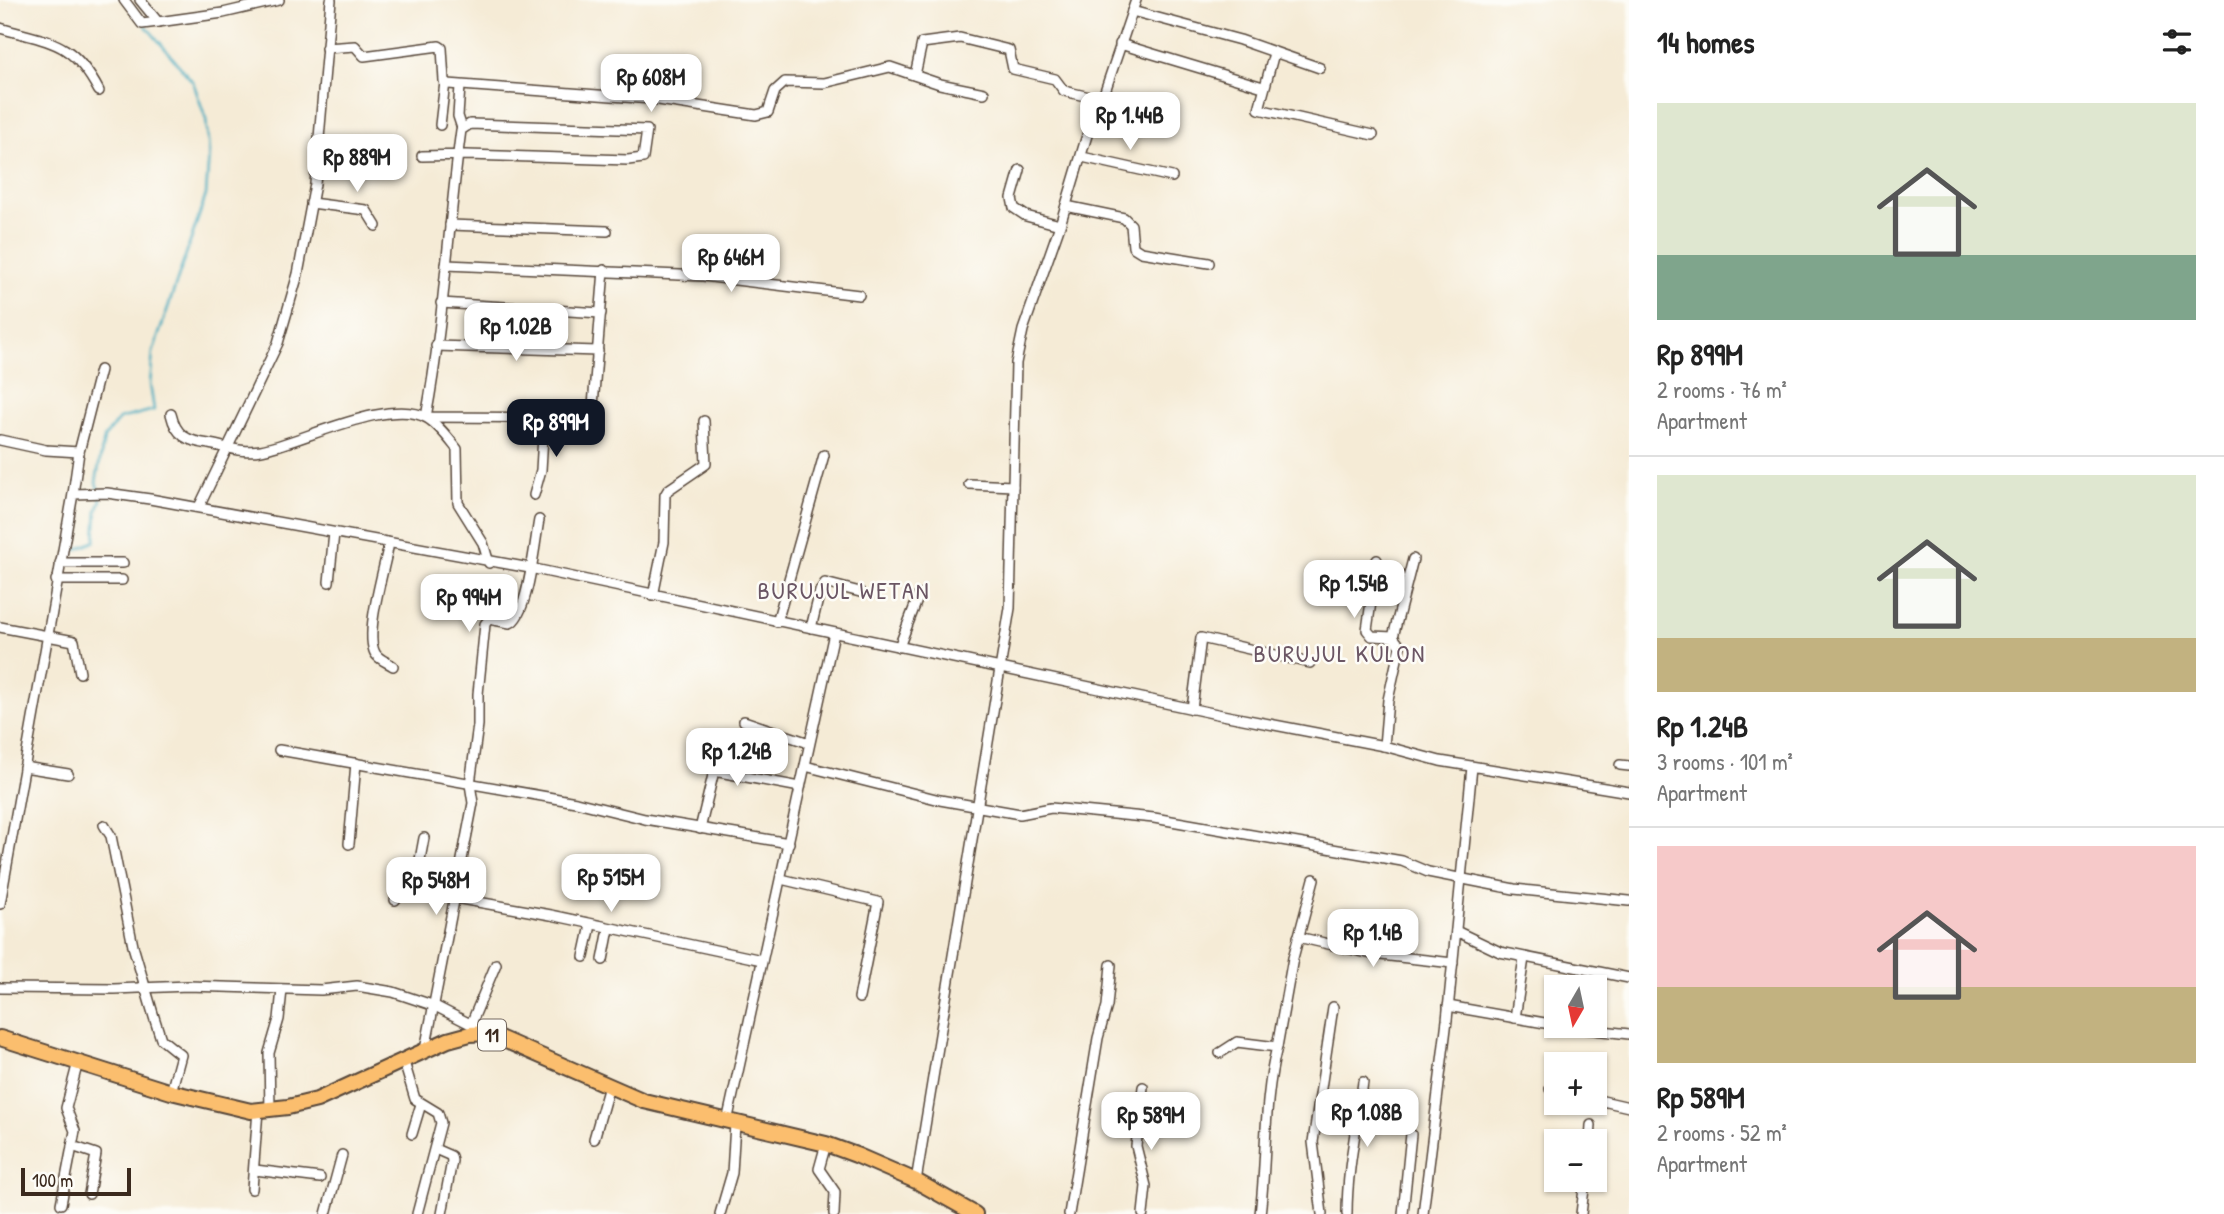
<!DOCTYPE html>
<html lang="en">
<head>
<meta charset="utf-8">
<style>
  :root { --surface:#fff; --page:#f2f2f2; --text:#222; --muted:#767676; --line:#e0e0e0; --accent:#111827 }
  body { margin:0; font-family:"Patrick Hand",sans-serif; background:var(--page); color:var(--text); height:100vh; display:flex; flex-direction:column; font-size:26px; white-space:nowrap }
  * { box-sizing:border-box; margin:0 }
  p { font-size:23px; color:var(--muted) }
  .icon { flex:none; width:38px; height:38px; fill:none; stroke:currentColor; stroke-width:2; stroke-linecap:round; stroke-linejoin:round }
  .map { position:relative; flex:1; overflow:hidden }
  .side { display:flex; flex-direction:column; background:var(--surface); width:595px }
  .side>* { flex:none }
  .needle { width:46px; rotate:189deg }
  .fabs { position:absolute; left:1544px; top:975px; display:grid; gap:14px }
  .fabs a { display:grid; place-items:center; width:63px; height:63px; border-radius:0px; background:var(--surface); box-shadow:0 2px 5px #0004; font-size:35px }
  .scale { position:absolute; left:21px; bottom:18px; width:110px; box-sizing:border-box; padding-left:7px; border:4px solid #3b2a1e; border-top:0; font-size:19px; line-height:24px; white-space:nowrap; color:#3b2a1e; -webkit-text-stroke:5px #fdfcf7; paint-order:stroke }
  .price { position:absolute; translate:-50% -60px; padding:0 16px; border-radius:14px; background:#fff; color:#222; font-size:23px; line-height:46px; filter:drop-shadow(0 2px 4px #0008) }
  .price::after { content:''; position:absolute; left:50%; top:42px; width:21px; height:16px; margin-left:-10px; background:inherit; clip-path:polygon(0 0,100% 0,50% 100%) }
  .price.on { background:var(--accent); color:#fff }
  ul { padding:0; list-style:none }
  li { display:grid; align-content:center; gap:14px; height:371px; padding:0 28px }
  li+li { border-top:2px solid var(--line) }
  li span { display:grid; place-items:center; height:217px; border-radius:0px; color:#555 }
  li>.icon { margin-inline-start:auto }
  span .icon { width:126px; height:126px; fill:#fffc; stroke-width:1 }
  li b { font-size:30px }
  h2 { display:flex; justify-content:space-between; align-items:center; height:84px; padding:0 28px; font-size:30px }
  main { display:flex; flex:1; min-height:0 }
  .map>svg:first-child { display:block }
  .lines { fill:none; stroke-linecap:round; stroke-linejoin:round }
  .stream { stroke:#40abc0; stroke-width:2.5 }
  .minor-casing { stroke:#57473a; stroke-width:12 }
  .trunk-casing { stroke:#57473a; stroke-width:18 }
  .minor { stroke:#fff; stroke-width:9 }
  .trunk { stroke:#fbbe6e; stroke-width:14 }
  .labels { text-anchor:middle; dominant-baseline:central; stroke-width:5; stroke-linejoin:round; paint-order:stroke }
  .shield { fill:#fdfcf7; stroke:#75695f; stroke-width:2 }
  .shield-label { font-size:19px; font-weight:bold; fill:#3b2a1e }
  .quarter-label { font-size:24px; letter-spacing:2px; fill:#6b5664; stroke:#fdfcf7 }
</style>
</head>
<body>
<main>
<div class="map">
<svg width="1629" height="1214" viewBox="0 0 1629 1214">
  <rect width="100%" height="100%" fill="#fdfcf7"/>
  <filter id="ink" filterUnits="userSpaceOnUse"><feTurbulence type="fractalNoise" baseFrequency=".0143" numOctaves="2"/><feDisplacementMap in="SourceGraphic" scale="14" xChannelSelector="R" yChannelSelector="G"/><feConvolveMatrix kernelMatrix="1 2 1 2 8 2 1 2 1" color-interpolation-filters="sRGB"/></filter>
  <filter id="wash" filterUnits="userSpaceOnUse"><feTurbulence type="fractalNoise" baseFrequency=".00686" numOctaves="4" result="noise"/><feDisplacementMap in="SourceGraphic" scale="28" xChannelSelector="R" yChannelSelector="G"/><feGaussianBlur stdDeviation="1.57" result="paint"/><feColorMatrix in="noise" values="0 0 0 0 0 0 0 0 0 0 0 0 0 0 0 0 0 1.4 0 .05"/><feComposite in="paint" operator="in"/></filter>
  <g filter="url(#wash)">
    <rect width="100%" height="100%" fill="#f5ebd6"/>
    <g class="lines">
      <!-- stream -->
      <path class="stream" d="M74,551L95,541L97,511L101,500L96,482L104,438L119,419L154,410L150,384L153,352L206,195L209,152L206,119L193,82L146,26"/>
    </g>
  </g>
  <g filter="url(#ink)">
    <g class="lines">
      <defs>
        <g id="minor">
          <path d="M124,0L142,24L158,22"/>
          <path d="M140,0L158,22L223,13L279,0"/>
          <path d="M1132,11L1240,40L1320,68"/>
          <path d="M0,28C52,43 72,40 99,91"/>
          <path d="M1120,44L1263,87"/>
          <path d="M326,48L355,46L364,56L439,46L442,48L444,81L448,84L652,99L756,115L768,112L775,91L785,82L824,83L890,67L940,84L984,93"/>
          <path d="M1274,53L1259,109L1373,135"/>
          <path d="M915,75L922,43L960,38L1009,50L1013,69L1055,79L1064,91L1102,100"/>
          <path d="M460,86L458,116L462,128"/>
          <path d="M440,125L445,82"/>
          <path d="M422,156L466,155L628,160L643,158L647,130L470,124L461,130C448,225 444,322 426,417L592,418L604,270"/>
          <path d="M1082,157L1172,177"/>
          <path d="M1020,170L1012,198L1014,208L1026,216L1060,225"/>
          <path d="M311,203L366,210L376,226"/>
          <path d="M1066,206L1124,218L1131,225L1133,247L1141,252L1209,263"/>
          <path d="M450,225L607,231"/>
          <path d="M446,265L703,276L859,295"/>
          <path d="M441,303L601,313"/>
          <path d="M436,346L598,351"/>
          <path d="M171,414C176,436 187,441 209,444C226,447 243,453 261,450C300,443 390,396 427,418C439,425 449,439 457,449L458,503L483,543L489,563"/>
          <path d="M0,440L46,450L79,452"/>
          <path d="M969,484L1013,486"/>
          <path d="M73,494L79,452L100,370"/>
          <path d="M534,495L541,470L544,418"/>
          <path d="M199,507L278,343L298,274L315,184L331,0"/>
          <path d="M389,543C385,567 364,633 375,653C378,659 387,662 393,666"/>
          <path d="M1377,560L1367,630L1372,636L1393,637L1400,646L1388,700L1384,746"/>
          <path d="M60,563H123"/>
          <path d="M56,580H122"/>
          <path d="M329,582L334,533"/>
          <path d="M653,596L664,542L665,495L668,490L706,464L704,421"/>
          <path d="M777,622L824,455"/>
          <path d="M0,627L74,641L80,673"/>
          <path d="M811,628L820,591L825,583L860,592"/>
          <path d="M1393,637L1413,559"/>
          <path d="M899,647L919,595"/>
          <path d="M1192,709L1201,638L1310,663"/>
          <path d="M744,721L809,743"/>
          <path d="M279,750L576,802L645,819L789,843"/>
          <path d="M1620,765L1629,766"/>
          <path d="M805,766L940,800L1020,814L1051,808L1154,818L1402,861L1428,872L1514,889L1629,901"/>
          <path d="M24,767L68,774"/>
          <path d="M104,825L111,836L133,946L154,1017L161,1039L181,1055L171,1092"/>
          <path d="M700,829L714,771L800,787"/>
          <path d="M349,844L356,763"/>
          <path d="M781,879L878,902L859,998"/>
          <path d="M416,881L424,838"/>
          <path d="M455,898L551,915L762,960"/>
          <path d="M395,900L408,883L457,884"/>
          <path d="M0,904L73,494L107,493L150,499L530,568L1217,714L1384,746L1440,761L1629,792"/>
          <path d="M1456,931L1500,952L1629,978"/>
          <path d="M1298,937L1372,954L1453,963"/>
          <path d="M584,957L591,925"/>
          <path d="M603,960L609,929"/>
          <path d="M0,988L114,989L188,986L321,990L357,986L393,992L435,1006L484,1031"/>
          <path d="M1448,1006L1556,1025"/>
          <path d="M1515,1018L1524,958"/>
          <path d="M471,1024L496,964"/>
          <path d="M1559,1026L1629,1034"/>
          <path d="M1277,1047L1293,958L1314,879"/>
          <path d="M425,1050L473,803L470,784L478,725V694L485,624L489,619L510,623C528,617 535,540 539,520"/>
          <path d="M1220,1053L1237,1042L1277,1047C1263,1101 1267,1159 1260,1214"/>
          <path d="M404,1062L415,1099L438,1113L441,1123L417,1214"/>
          <path d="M1550,1089L1556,1091"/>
          <path d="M1594,1099L1629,1107"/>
          <path d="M270,1110L269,1053L279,1019L282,990"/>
          <path d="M727,1122L834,633"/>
          <path d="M412,1134L421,1104"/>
          <path d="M594,1139L609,1086"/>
          <path d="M1590,1141L1591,1125"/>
          <path d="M826,1144L819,1169L835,1192L834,1214"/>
          <path d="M72,1146L96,1154L89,1194"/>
          <path d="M435,1149L451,1156L452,1161L442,1214"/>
          <path d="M255,1170L320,1178"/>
          <path d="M916,1181L1010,608L1016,363L1023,330L1060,225L1088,132L1102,100L1136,0"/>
          <path d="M252,1189L258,1110"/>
          <path d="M61,1204L75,1131L66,1108L78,1062"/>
          <path d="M326,1214L342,1155"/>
          <path d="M720,1214L732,1173L735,1124"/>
          <path d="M1069,1214L1098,1038L1107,1006L1111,965"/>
          <path d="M1143,1214L1146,1186L1136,1146L1143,1087"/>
          <path d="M1322,1214L1313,1142L1333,1007"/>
          <path d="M1347,1214C1347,1168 1357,1127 1363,1082"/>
          <path d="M1403,1214L1411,1134"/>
          <path d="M1423,1214L1447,1020L1472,767"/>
          <path d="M1581,1214L1585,1180"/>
        </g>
        <path id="trunk" d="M0,1038L171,1092L251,1111L288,1107L317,1100L448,1040L470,1034L488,1033L644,1101L826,1144L856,1155L916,1181L975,1214"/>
      </defs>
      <!-- minor casing -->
      <use href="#minor" class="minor-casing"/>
      <!-- trunk casing -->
      <use href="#trunk" class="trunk-casing"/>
      <!-- minor -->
      <use href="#minor" class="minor"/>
      <!-- trunk -->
      <use href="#trunk" class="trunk"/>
    </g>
  </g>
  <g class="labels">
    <!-- shield labels -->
    <rect class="shield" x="478" y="1019.5" width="28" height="31" rx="5"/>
    <g class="shield-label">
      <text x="492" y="1035">11</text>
    </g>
    <!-- quarter labels -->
    <g class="quarter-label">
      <text x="844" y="590">BURUJUL WETAN</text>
      <text x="1340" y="653">BURUJUL KULON</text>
    </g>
  </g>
</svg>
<div class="fabs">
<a><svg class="needle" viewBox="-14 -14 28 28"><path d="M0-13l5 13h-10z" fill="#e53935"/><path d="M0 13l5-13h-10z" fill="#767676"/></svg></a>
<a>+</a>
<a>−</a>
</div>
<div class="scale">100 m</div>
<b class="price" style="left:651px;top:114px">Rp 608M</b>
<b class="price" style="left:1130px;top:152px">Rp 1.44B</b>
<b class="price" style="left:357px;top:194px">Rp 889M</b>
<b class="price" style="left:731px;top:294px">Rp 646M</b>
<b class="price" style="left:516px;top:363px">Rp 1.02B</b>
<b class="price on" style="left:556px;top:459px">Rp 899M</b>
<b class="price" style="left:1354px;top:620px">Rp 1.54B</b>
<b class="price" style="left:469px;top:634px">Rp 994M</b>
<b class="price" style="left:737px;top:788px">Rp 1.24B</b>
<b class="price" style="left:611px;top:914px">Rp 515M</b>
<b class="price" style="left:436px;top:917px">Rp 548M</b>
<b class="price" style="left:1373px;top:969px">Rp 1.4B</b>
<b class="price" style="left:1367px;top:1149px">Rp 1.08B</b>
<b class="price" style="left:1151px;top:1152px">Rp 589M</b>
</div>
<section class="side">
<h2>14 homes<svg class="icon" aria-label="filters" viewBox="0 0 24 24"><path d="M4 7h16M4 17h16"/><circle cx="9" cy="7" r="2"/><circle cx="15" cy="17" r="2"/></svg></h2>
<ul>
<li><span style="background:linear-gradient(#dfe7d0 70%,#7fa58c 0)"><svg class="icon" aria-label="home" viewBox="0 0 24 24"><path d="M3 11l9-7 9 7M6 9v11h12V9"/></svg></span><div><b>Rp 899M</b><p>2 rooms · 76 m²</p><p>Apartment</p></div></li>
<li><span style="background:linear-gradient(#dfe7d0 75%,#c2b280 0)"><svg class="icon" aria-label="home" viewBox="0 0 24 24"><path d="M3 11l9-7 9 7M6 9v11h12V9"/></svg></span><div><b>Rp 1.24B</b><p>3 rooms · 101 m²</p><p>Apartment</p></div></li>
<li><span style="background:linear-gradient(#f6c9c9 65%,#c2b280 0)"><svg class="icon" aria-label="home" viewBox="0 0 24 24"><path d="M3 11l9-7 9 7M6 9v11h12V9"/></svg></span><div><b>Rp 589M</b><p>2 rooms · 52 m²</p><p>Apartment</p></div></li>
</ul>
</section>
</main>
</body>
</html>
